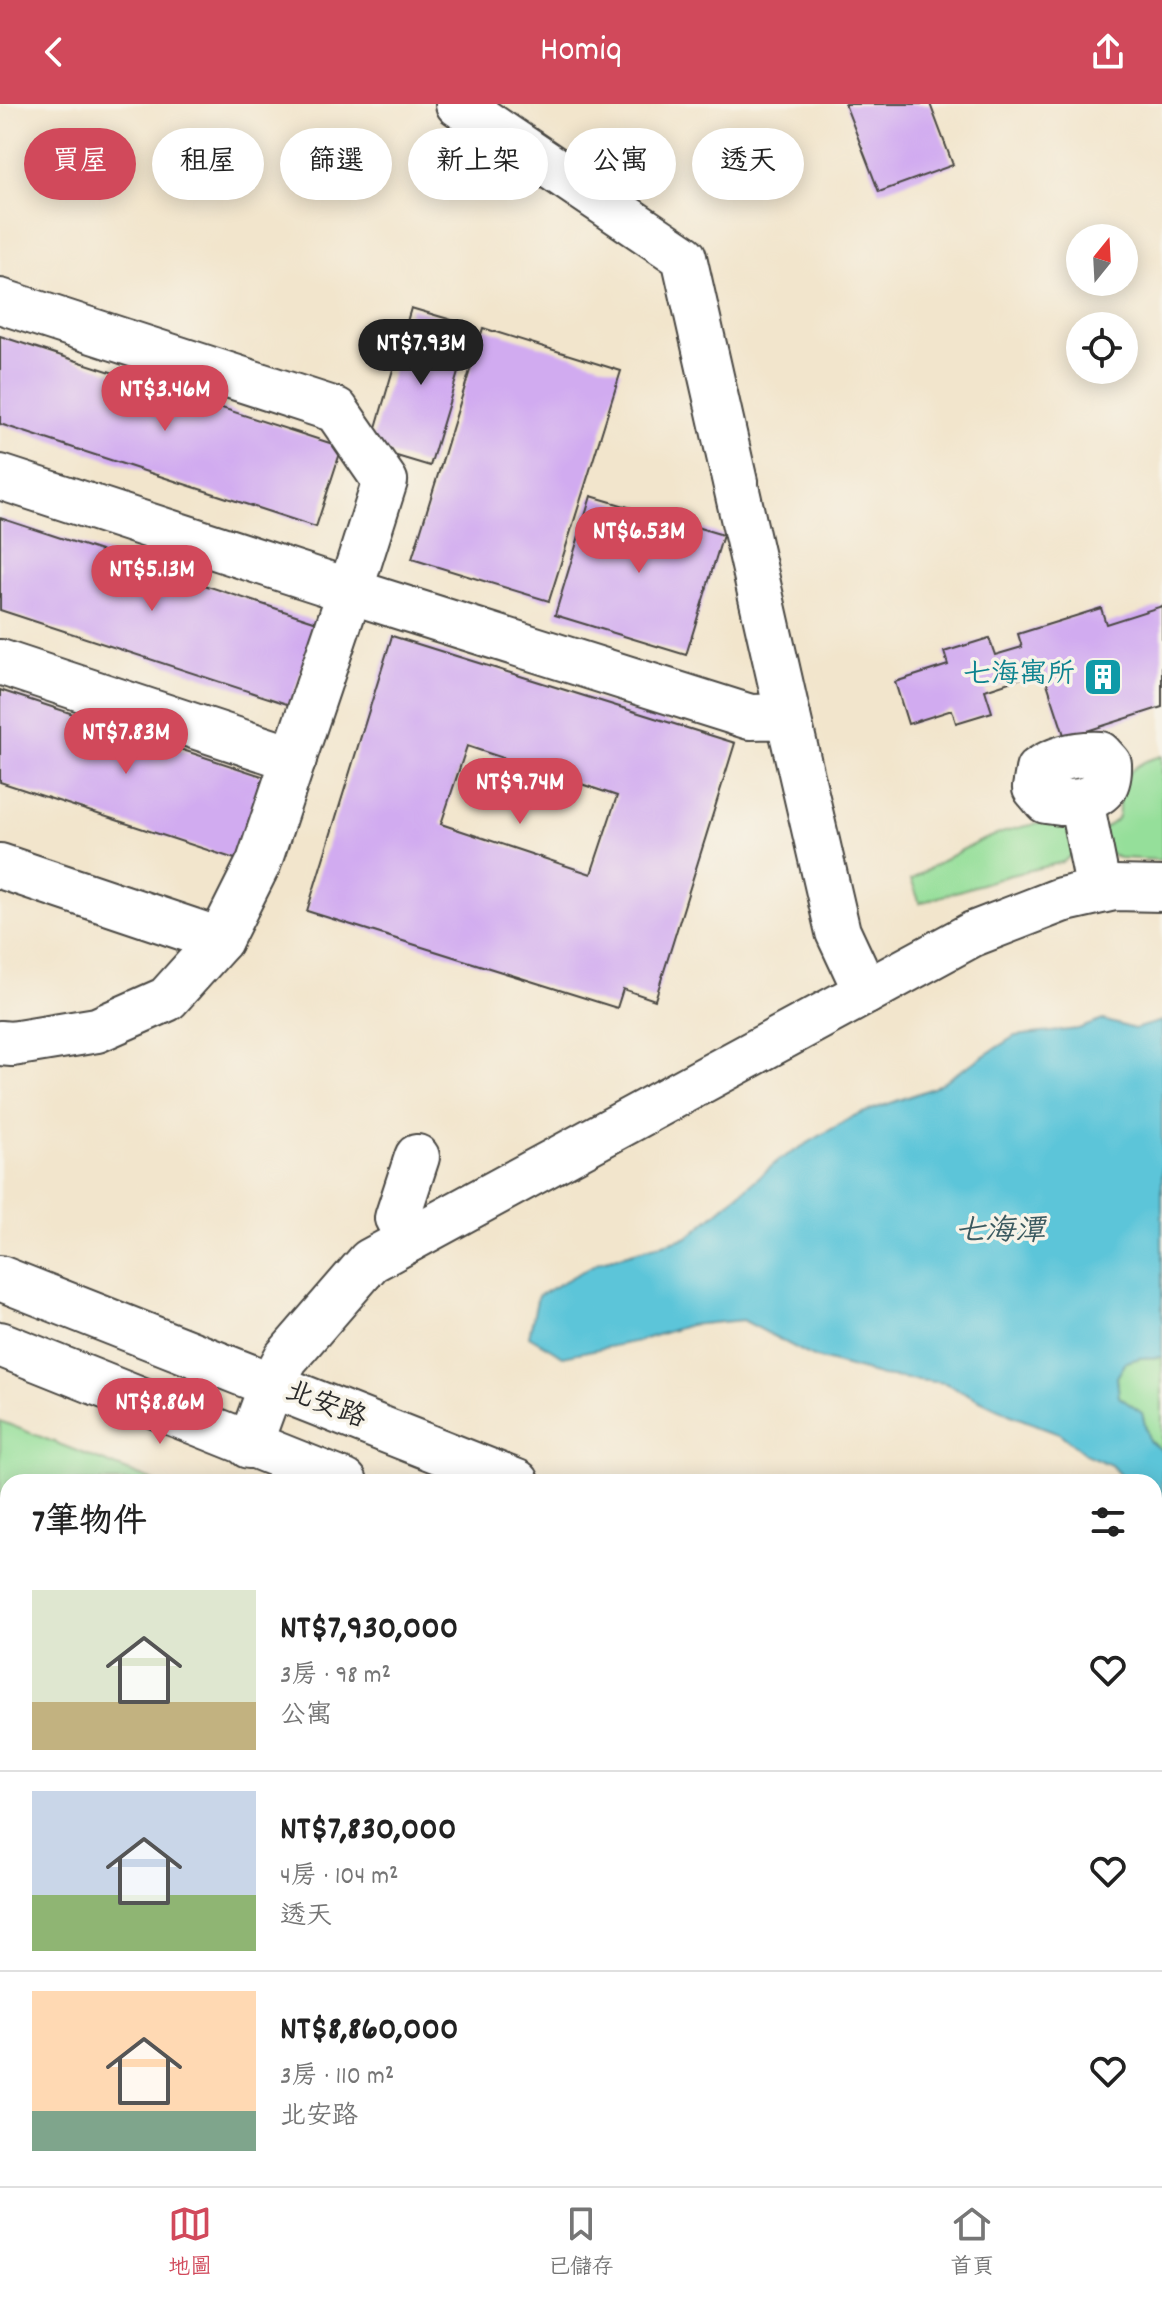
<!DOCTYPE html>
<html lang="zh-TW">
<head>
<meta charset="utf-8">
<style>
  :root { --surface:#fff; --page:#f2f2f2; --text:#222; --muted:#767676; --line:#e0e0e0; --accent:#d1495b }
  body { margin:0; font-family:Dekko,"LXGW WenKai TC",sans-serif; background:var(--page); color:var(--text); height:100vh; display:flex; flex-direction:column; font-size:30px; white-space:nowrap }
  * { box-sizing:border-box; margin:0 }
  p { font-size:26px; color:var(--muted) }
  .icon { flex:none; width:44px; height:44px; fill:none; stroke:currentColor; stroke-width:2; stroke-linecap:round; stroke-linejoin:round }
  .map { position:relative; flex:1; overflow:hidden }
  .details { position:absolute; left:0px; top:1370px; width:1162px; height:712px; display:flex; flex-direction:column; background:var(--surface); border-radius:24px 24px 0 0; box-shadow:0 4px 20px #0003 }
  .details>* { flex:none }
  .hud { position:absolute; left:24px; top:24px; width:1114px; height:72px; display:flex; gap:16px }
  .needle { width:52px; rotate:18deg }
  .controls { position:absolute; left:1066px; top:120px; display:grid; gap:16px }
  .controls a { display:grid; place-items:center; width:72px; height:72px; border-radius:50%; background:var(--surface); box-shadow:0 4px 20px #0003; font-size:40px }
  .price { position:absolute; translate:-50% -68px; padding:0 18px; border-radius:28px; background:var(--accent); color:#fff; font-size:26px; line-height:52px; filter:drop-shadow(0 2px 4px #0008) }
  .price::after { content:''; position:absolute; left:50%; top:48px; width:24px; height:18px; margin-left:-12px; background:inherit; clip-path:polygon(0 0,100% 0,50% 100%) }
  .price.current { background:#222; color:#fff }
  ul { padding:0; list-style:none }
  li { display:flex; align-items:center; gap:24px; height:200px; padding:0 32px }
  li+li { border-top:2px solid var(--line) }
  li span { display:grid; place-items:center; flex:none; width:224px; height:160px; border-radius:0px; color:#555 }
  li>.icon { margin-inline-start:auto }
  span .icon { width:96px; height:96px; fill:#fffc; stroke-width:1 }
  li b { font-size:34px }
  h2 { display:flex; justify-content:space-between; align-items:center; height:96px; padding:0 32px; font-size:34px }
  .pill { padding:0 28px; border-radius:36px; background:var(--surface); box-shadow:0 4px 20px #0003; font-size:28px; line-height:72px }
  .pill.current { background:var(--accent); color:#fff }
  header { display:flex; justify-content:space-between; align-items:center; height:104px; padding:0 32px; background:var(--accent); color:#fff; font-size:36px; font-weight:600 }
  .tabs { display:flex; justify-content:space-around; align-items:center; height:112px; border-top:2px solid var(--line); background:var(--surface); font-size:22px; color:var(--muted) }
  .tabs a { display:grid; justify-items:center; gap:4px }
  .tabs .current { color:var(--accent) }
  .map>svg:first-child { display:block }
  .green { fill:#95df9a; stroke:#608562; stroke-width:2 }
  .water { fill:#5cc5d9; stroke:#447882; stroke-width:2 }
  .building { fill:#d1abf0; fill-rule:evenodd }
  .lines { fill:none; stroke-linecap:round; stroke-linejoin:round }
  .minor-casing { stroke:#494743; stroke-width:48 }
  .major-casing { stroke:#494743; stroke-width:48 }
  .minor { stroke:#fff; stroke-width:44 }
  .major { stroke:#fff; stroke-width:44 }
  .labels { text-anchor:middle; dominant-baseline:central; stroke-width:7; stroke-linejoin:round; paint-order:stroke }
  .culture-label { font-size:28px; fill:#0d838f; stroke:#f7f3e8; text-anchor:end }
  .street-label { font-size:28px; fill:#2b2b2b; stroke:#f7f3e8 }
  .water-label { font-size:30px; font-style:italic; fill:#3a595f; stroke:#f7f3e8 }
</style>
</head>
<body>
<header><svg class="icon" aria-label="back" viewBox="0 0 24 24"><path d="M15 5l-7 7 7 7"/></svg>Homiq<svg class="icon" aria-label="share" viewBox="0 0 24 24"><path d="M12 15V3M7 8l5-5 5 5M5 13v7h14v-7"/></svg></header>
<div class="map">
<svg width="1162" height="2082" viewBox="0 0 1162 2082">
  <rect width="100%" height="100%" fill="#f7f3e8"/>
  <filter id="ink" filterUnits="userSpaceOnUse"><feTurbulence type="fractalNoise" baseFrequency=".0125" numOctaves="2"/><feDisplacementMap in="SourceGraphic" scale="16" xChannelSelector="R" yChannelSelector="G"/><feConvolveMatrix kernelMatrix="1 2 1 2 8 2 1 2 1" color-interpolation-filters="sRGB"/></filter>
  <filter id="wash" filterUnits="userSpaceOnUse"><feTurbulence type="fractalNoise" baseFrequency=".006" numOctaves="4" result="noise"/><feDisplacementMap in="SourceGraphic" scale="32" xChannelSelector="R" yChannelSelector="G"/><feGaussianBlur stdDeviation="1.8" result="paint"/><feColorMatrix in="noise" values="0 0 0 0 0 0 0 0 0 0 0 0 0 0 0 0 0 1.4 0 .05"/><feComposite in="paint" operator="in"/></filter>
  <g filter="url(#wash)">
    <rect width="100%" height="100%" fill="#f2e5cc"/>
    <!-- green -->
    <g class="green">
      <path d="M1162,652V756L1119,754L1106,748L1103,725C1123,713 1118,714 1119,694C1120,669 1140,657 1162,652Z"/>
      <path d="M1056,718L1070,720L1074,749L1063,758L1007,772L920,799L911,776C954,748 1004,720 1056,718Z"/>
      <path d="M1162,1253V1347L1149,1337L1142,1309L1119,1293L1117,1273L1126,1258L1140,1254Z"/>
      <path d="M0,1317L156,1378H8V1462L0,1458Z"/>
      <path d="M1154,1766L1162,1769V1915L1154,1912Z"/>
    </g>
    <!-- water -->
    <g class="water">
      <path d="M1103,916L1134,925L1162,917V1253L1140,1254L1126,1258L1117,1273L1119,1293L1142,1309L1149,1337L1162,1347V1404L1154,1401V1378H1126L1111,1361L1085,1350L1059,1329L1013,1312L945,1279L882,1272L813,1253L743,1216L689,1221L638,1237L563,1252L529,1232L538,1192L599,1158L688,1133L779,1056L854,1012L933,984L1015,932L1078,925Z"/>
      <path d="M0,1427L8,1430V2074H1154V1880L1162,1883V2082H0Z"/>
    </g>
    <g id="blocks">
      <!-- building -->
      <g class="building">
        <path d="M845,0H930L953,61L879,88Z"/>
        <path d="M411,204L472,222L430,362L370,344Z"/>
        <path d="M483,224L621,267L549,497L412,455Z"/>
        <path d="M0,232L342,343L316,423L0,320Z"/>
        <path d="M591,392L723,431L686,551L555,511Z"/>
        <path d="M0,414L317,518L290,601L0,506Z"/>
        <path d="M1162,502V603L1065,634L1043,567L985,586L992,608L956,619L952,606L908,620L895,578L948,561L944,548L989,534L995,551L1022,543L1018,530L1101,504L1106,520Z"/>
        <path d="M392,532L735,639L655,896L623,885L617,904L307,807ZM467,642L617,692L591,770L441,720Z"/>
        <path d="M0,586L265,673L238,756L0,678Z"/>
      </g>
    </g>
  </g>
  <g filter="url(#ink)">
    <use href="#blocks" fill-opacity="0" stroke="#494743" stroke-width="2"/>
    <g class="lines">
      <defs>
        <g id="minor">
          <path d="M458,0L684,153L788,612"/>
          <path d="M0,197L336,306L385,377L350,487L750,613L788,612L838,828L866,888"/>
          <path d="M0,373L350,487L259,758L220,836L167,895L97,926L12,940L0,939"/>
          <path d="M0,558L294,655"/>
          <path d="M1081,697L1061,699L1046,697L1035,684L1038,666C1056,654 1077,649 1100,650L1109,660C1110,684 1102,689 1081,697L1099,787"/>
          <path d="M0,762L220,836"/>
          <path d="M410,1135L397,1114L417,1053"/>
          <path d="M249,1342L271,1282L286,1254L370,1157L973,830L1061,796L1114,784L1162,785"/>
        </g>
        <g id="major">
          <path d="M0,1174L517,1378"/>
          <path d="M0,1240L345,1378"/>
          <path d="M1154,1626L1162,1630"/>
          <path d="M1154,1690L1162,1693"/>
        </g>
      </defs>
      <!-- minor casing -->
      <use href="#minor" class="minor-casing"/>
      <!-- major casing -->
      <use href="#major" class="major-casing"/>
      <!-- minor -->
      <use href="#minor" class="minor"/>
      <!-- major -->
      <use href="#major" class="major"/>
    </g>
  </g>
  <!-- icons -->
  <defs>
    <symbol id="building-square" viewBox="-11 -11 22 22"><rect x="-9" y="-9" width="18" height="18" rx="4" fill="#0f9aa8" stroke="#f7f3e8"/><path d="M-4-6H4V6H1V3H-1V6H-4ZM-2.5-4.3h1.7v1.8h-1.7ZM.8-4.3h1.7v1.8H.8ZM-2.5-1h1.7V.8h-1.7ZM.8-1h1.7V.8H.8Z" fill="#fff"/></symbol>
  </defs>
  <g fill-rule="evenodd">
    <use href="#building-square" x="1081" y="551" width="44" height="44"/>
  </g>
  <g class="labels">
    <!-- culture labels -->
    <g class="culture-label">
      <text x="1075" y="573">七海寓所</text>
    </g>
    <!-- street labels -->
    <g class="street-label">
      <text transform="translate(325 1303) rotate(21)">北安路</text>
    </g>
    <!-- water labels -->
    <g class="water-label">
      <text x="1000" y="1129">七海潭</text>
    </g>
  </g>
</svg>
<div class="controls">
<a><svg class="needle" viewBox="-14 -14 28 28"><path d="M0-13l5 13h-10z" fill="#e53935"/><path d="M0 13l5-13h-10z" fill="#767676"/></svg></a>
<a><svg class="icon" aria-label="locate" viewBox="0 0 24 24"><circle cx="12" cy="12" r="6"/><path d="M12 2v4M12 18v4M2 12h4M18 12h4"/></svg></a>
</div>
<b class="price current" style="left:421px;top:283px">NT$7.93M</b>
<b class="price" style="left:165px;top:329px">NT$3.46M</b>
<b class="price" style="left:639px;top:471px">NT$6.53M</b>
<b class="price" style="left:152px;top:509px">NT$5.13M</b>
<b class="price" style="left:126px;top:672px">NT$7.83M</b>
<b class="price" style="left:520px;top:722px">NT$9.74M</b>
<b class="price" style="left:160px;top:1342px">NT$8.86M</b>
<div class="hud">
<a class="pill current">買屋</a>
<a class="pill">租屋</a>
<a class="pill">篩選</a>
<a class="pill">新上架</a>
<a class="pill">公寓</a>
<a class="pill">透天</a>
</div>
<section class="details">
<h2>7筆物件<svg class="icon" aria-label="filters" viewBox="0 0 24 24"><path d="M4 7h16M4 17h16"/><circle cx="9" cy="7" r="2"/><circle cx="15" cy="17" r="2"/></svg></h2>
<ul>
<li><span style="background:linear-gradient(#dfe7d0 70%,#c2b280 0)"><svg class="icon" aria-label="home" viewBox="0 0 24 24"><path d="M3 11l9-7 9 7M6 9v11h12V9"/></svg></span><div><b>NT$7,930,000</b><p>3房 · 98 m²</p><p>公寓</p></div><svg class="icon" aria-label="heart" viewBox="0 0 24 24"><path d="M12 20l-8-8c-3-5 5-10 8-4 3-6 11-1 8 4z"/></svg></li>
<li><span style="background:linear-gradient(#c9d6e8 65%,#8fb573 0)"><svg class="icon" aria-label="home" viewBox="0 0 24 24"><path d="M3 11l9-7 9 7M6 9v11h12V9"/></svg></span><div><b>NT$7,830,000</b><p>4房 · 104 m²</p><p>透天</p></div><svg class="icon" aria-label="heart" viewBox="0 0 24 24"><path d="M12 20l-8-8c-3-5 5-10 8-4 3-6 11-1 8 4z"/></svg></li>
<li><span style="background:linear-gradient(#ffd9b3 75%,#7fa58c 0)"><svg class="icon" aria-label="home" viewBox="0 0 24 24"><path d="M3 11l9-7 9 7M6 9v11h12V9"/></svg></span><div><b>NT$8,860,000</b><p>3房 · 110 m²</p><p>北安路</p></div><svg class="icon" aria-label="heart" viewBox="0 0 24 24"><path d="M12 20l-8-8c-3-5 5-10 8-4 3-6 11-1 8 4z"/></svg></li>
</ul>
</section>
</div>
<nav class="tabs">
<a class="current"><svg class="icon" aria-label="map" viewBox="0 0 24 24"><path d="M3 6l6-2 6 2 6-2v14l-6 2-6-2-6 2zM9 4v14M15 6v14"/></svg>地圖</a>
<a><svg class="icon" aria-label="saved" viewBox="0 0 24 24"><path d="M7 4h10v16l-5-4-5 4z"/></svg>已儲存</a>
<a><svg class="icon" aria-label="home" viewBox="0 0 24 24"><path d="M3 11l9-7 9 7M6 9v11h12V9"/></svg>首頁</a>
</nav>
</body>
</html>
